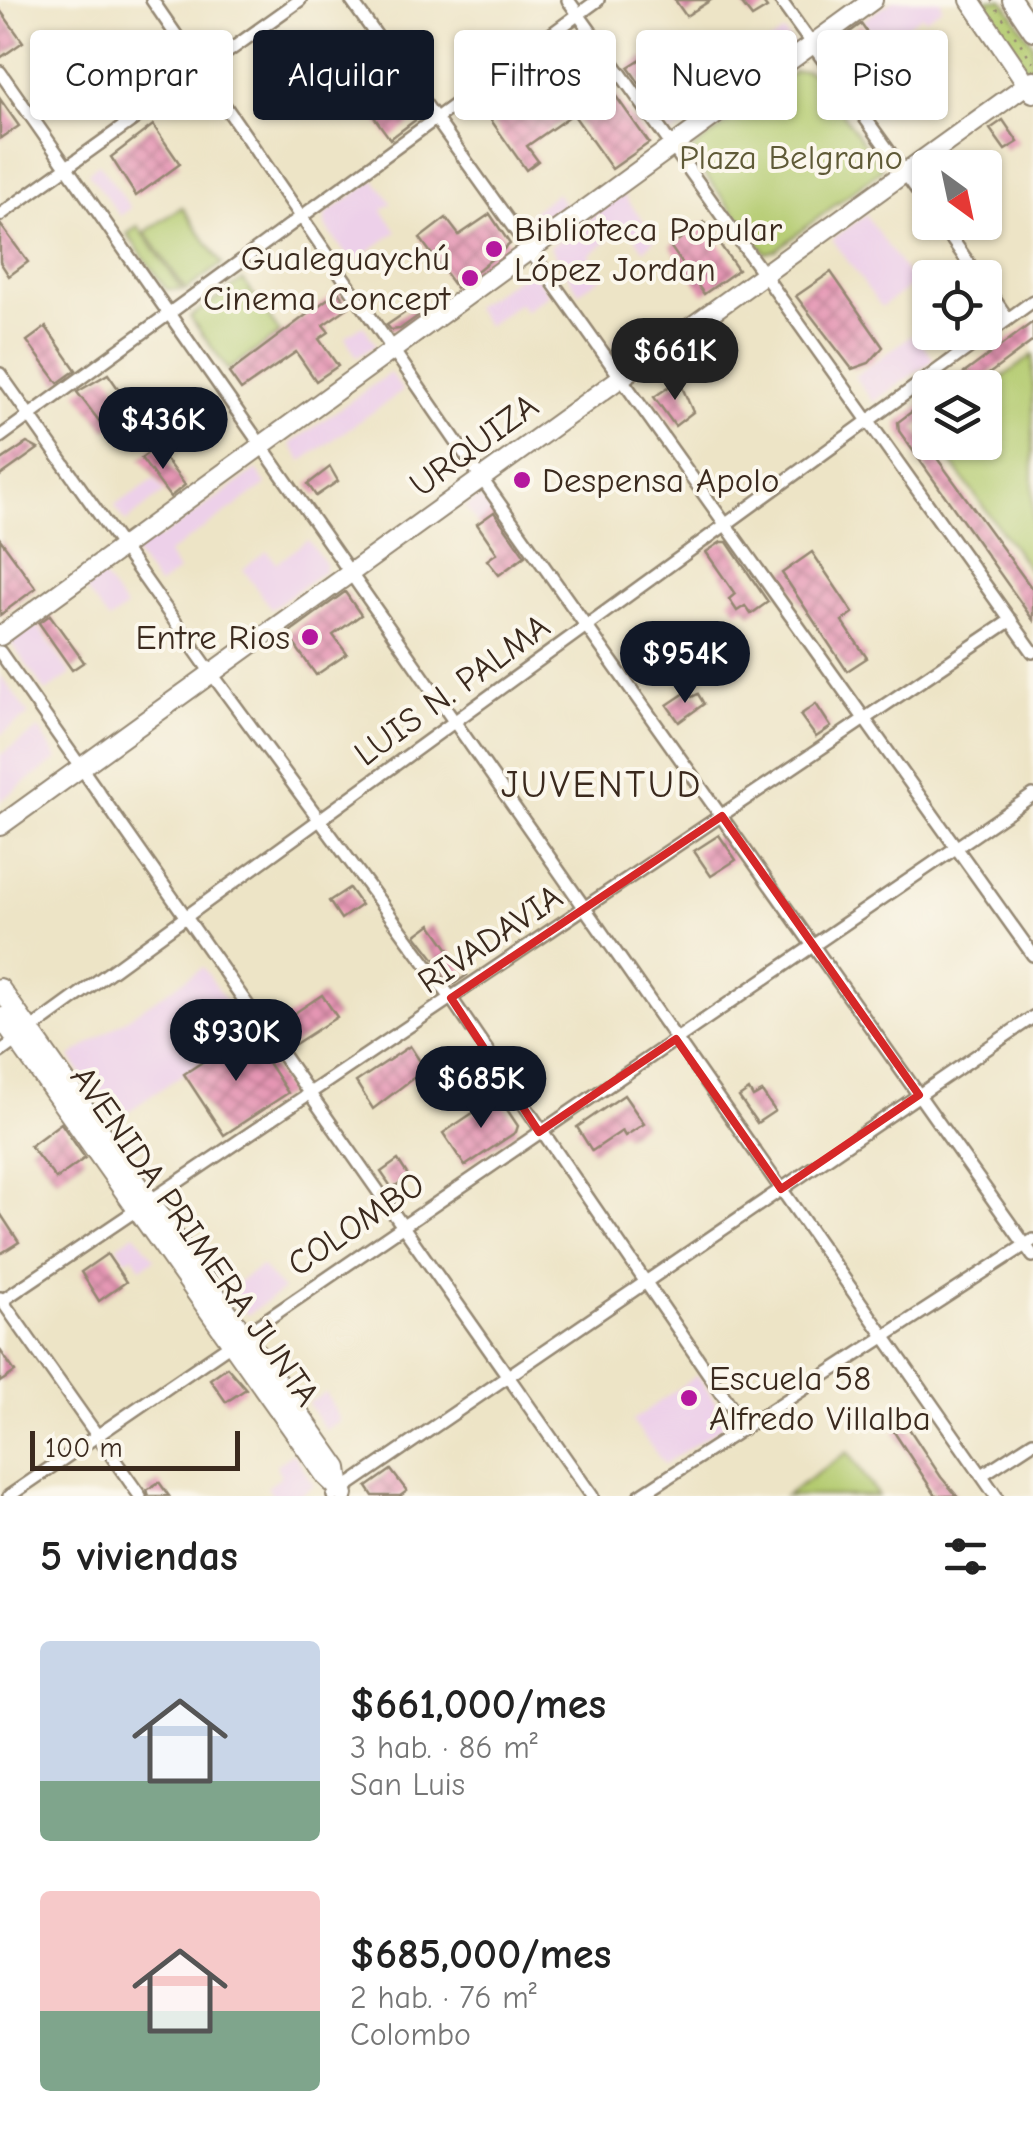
<!DOCTYPE html>
<html lang="es">
<head>
<meta charset="utf-8">
<style>
  :root { --surface:#fff; --page:#f2f2f2; --text:#222; --muted:#767676; --accent:#111827 }
  body { margin:0; font-family:"Comic Neue",sans-serif; background:var(--page); color:var(--text); height:100vh; display:flex; flex-direction:column; font-size:38px; white-space:nowrap }
  * { box-sizing:border-box; margin:0 }
  p { font-size:32px; color:var(--muted) }
  .icon { flex:none; width:55px; height:55px; fill:none; stroke:currentColor; stroke-width:2; stroke-linecap:round; stroke-linejoin:round }
  .map { position:relative; height:1496px; overflow:hidden }
  .drawer { display:flex; flex-direction:column; background:var(--surface); flex:1 }
  .drawer>* { flex:none }
  .hud { position:absolute; left:30px; top:30px; width:975px; height:90px; display:flex; gap:20px }
  .needle { width:65px; rotate:147deg }
  .tools { position:absolute; left:912px; top:150px; display:grid; gap:20px }
  .tools a { display:grid; place-items:center; width:90px; height:90px; border-radius:10px; background:var(--surface); box-shadow:0 2px 8px #0004; font-size:50px }
  .scale { position:absolute; left:30px; bottom:25px; width:210px; box-sizing:border-box; padding-left:10px; border:5px solid #3b2a1e; border-top:0; font-size:28px; line-height:35px; white-space:nowrap; color:#3b2a1e; -webkit-text-stroke:8px #fbf7ec; paint-order:stroke }
  .price { position:absolute; translate:-50% -85px; padding:0 22px; border-radius:35px; background:var(--accent); color:#fff; font-size:32px; line-height:65px; filter:drop-shadow(0 2px 5px #0008) }
  .price::after { content:''; position:absolute; left:50%; top:60px; width:30px; height:22px; margin-left:-15px; background:inherit; clip-path:polygon(0 0,100% 0,50% 100%) }
  .price.selected { background:#222; color:#fff }
  ul { padding:0; list-style:none }
  li { display:flex; align-items:center; gap:30px; height:250px; padding:0 40px }
  li span { display:grid; place-items:center; flex:none; width:280px; height:200px; border-radius:10px; color:#555 }
  li>.icon { margin-inline-start:auto }
  span .icon { width:120px; height:120px; fill:#fffc; stroke-width:1 }
  li b { font-size:42px }
  h2 { display:flex; justify-content:space-between; align-items:center; height:120px; padding:0 40px; font-size:42px }
  .tag { padding:0 35px; border-radius:10px; background:var(--surface); box-shadow:0 2px 8px #0004; font-size:35px; line-height:90px }
  .tag.selected { background:var(--accent); color:#fff }
  .map>svg:first-child { display:block }
  .built { fill:#edd0e9 }
  .green { fill:#b4cb70; stroke:#787a47; stroke-width:2.5 }
  .building { fill:url(#building-cross-hatch) }
  .lines { fill:none; stroke-linecap:round; stroke-linejoin:round }
  .street-casing { stroke:#948772; stroke-width:16 }
  .secondary-casing { stroke:#948772; stroke-width:22 }
  .path { stroke:#948772; stroke-width:2.5; stroke-dasharray:2.5 8; stroke-linecap:butt }
  .street { stroke:#fff; stroke-width:11 }
  .secondary { stroke:#fff; stroke-width:18 }
  .marked { fill:none; stroke:#d62828; stroke-width:8; stroke-linejoin:round }
  .poi-dot { fill:#b5179e; stroke:#fbf7ec; stroke-width:4 }
  .labels { text-anchor:middle; dominant-baseline:central; stroke-width:8; stroke-linejoin:round; paint-order:stroke }
  .park-label { font-size:35px; fill:#5f5a37; stroke:#fbf7ec }
  .poi-label { font-size:35px; fill:#3b2a1e; stroke:#fbf7ec; text-anchor:start }
  .street-label { font-size:35px; fill:#3b2a1e; stroke:#fbf7ec }
  .neighbourhood-label { font-size:38px; letter-spacing:2.5px; fill:#3b2a1e; stroke:#fbf7ec }
</style>
</head>
<body>
<div class="map">
<svg width="1033" height="1496" viewBox="0 0 1033 1496">
  <defs>
    <pattern id="building-cross-hatch" width="8" height="8" patternUnits="userSpaceOnUse" patternTransform="scale(2.5)"><rect width="8" height="8" fill="#e596b4"/><path d="M0 0l8 8M0 8l8-8" fill="none" stroke="#bb7b92"/></pattern>
  </defs>
  <rect width="100%" height="100%" fill="#fbf7ec"/>
  <filter id="ink" filterUnits="userSpaceOnUse"><feTurbulence type="fractalNoise" baseFrequency=".01" numOctaves="2"/><feDisplacementMap in="SourceGraphic" scale="20" xChannelSelector="R" yChannelSelector="G"/><feConvolveMatrix kernelMatrix="1 2 1 2 8 2 1 2 1" color-interpolation-filters="sRGB"/></filter>
  <filter id="wash" filterUnits="userSpaceOnUse"><feTurbulence type="fractalNoise" baseFrequency=".0048" numOctaves="4" result="noise"/><feDisplacementMap in="SourceGraphic" scale="40" xChannelSelector="R" yChannelSelector="G"/><feGaussianBlur stdDeviation="2.25" result="paint"/><feColorMatrix in="noise" values="0 0 0 0 0 0 0 0 0 0 0 0 0 0 0 0 0 1.4 0 .05"/><feComposite in="paint" operator="in"/></filter>
  <g filter="url(#wash)">
    <rect width="100%" height="100%" fill="#ede4c6"/>
    <!-- built -->
    <g class="built">
      <path d="M894,0H941L942,8L925,19L922,15L880,44L863,20Z"/>
      <path d="M784,32L796,49L671,135L647,103L668,89L680,103Z"/>
      <path d="M99,163L131,208L120,216L88,172Z"/>
      <path d="M375,180L392,203L382,210L397,231L352,263L325,225V215Z"/>
      <path d="M556,193L564,204L532,224L526,216Z"/>
      <path d="M623,194L656,238L644,250L627,226L589,255L604,276L579,292L550,247Z"/>
      <path d="M866,215L914,284L881,307L832,239Z"/>
      <path d="M531,269L549,294L525,311L519,303L487,326L473,307Z"/>
      <path d="M637,323L646,337L626,352L619,350L613,340Z"/>
      <path d="M363,325L376,345L357,357L345,337Z"/>
      <path d="M915,333L934,360L873,402L854,376Z"/>
      <path d="M390,373L403,391L302,461L290,444Z"/>
      <path d="M257,470L266,485L167,554L178,571L158,586L132,550L153,536L157,540Z"/>
      <path d="M155,479L164,492L126,522L114,506Z"/>
      <path d="M479,497L494,512L477,524L465,507Z"/>
      <path d="M308,540L325,564L324,571L271,609L243,569L267,551L277,563Z"/>
      <path d="M102,576L126,608L109,621L85,589Z"/>
      <path d="M37,625L71,674L46,692L11,643Z"/>
      <path d="M0,674L29,715L0,735Z"/>
      <path d="M39,729L58,759L0,801V755Z"/>
      <path d="M203,967L246,1031L114,1121L70,1057Z"/>
      <path d="M135,1234L155,1259L141,1268L133,1256L126,1260L117,1246Z"/>
      <path d="M261,1266L283,1290L247,1315L228,1289Z"/>
      <path d="M697,1375L729,1422L664,1464L632,1421Z"/>
      <path d="M326,1392L340,1421L325,1430L308,1403Z"/>
      <path d="M293,1453L314,1485L298,1496H273L267,1487L281,1476L276,1465Z"/>
    </g>
    <!-- green -->
    <g class="green">
      <path d="M979,0H1003L1033,44V70L1025,68Z"/>
      <path d="M805,70L814,74L882,169L776,250L766,253L691,157L692,150L794,72Z"/>
      <path d="M182,207L222,264L186,290L145,232Z"/>
      <path d="M138,226L143,233L183,290L166,289L127,234Z"/>
      <path d="M243,280L280,333L228,370L190,317Z"/>
      <path d="M1033,355V575L937,443L985,442V390Z"/>
      <path d="M848,1452L878,1496H785Z"/>
    </g>
    <g id="blocks">
      <!-- building -->
      <g class="building">
        <path d="M675,0H711L686,16Z"/>
        <path d="M739,0H761L767,8L752,17Z"/>
        <path d="M0,10L23,42L0,58Z"/>
        <path d="M861,24L873,41L840,64L828,48Z"/>
        <path d="M549,54L566,78L591,61L649,143L612,169L573,114L527,146L538,161L526,170L479,103Z"/>
        <path d="M644,57L659,79L644,90L628,67Z"/>
        <path d="M404,91L418,110V118L390,139L372,114Z"/>
        <path d="M0,99L19,126L0,139Z"/>
        <path d="M1003,120L1018,142L1005,150L990,129Z"/>
        <path d="M153,125L180,164L136,196L111,157Z"/>
        <path d="M490,214L510,244L456,288L420,238L446,218L459,235Z"/>
        <path d="M704,222L738,270L704,294L670,246Z"/>
        <path d="M0,224L28,262L9,276L0,262Z"/>
        <path d="M831,272L883,347L869,363L852,369L796,296Z"/>
        <path d="M338,291L349,307L323,325L329,332L319,339L338,366L316,381L296,352L241,390L229,373Z"/>
        <path d="M412,308L418,316L400,329L391,330L387,325Z"/>
        <path d="M1033,322V341L970,388H944Z"/>
        <path d="M46,327L76,370L58,383L27,341Z"/>
        <path d="M108,374L133,410L106,430L77,392Z"/>
        <path d="M679,380L693,412L675,426L654,397Z"/>
        <path d="M930,398V417L915,428L1033,590V620L899,431L898,422Z"/>
        <path d="M27,443L38,449L0,476V461Z"/>
        <path d="M156,447L185,485L170,497L141,458Z"/>
        <path d="M330,467L338,481L316,496L308,484Z"/>
        <path d="M494,512L525,556L499,575L487,560L497,553L477,524Z"/>
        <path d="M0,539L36,588L0,615Z"/>
        <path d="M721,542H727L768,602L751,614L745,606L737,611L729,599L735,594L706,552Z"/>
        <path d="M812,552L853,613L842,621L867,658L847,671L782,573Z"/>
        <path d="M345,592L361,615L333,635L347,654L316,675L287,634Z"/>
        <path d="M50,615L84,662L72,670L39,623Z"/>
        <path d="M688,691L692,697L698,694L704,704L679,722L667,705Z"/>
        <path d="M816,704L831,727L816,737L800,715Z"/>
        <path d="M719,835L736,860L711,876L694,851Z"/>
        <path d="M349,888L361,905L341,919L329,901Z"/>
        <path d="M431,924L467,975L454,984L416,935Z"/>
        <path d="M322,995L337,1017L292,1046L278,1024Z"/>
        <path d="M248,1032L288,1093L224,1135L184,1074Z"/>
        <path d="M410,1046L425,1069L373,1109L356,1082Z"/>
        <path d="M749,1090L753,1097L762,1092L775,1111L757,1123L739,1097Z"/>
        <path d="M624,1095L644,1124L625,1136L622,1131L592,1151L577,1127Z"/>
        <path d="M498,1096L518,1126L516,1132L465,1166L443,1133Z"/>
        <path d="M61,1123L85,1158L56,1179L30,1146Z"/>
        <path d="M398,1160L409,1177L392,1188L381,1172Z"/>
        <path d="M0,1213L19,1242L0,1254Z"/>
        <path d="M107,1254L126,1282L99,1301L81,1272Z"/>
        <path d="M0,1350L15,1372L0,1382Z"/>
        <path d="M227,1367L246,1389L226,1402L210,1379Z"/>
        <path d="M906,1424L941,1477L957,1496H936L894,1432Z"/>
        <path d="M391,1470L407,1491L400,1496H373L367,1487Z"/>
        <path d="M159,1482L169,1496H149L147,1490Z"/>
      </g>
    </g>
  </g>
  <g filter="url(#ink)">
    <use href="#blocks" fill-opacity="0" stroke="#948772" stroke-width="2.5"/>
    <g class="lines">
      <defs>
        <g id="street">
          <path d="M152,0L482,479L1033,1256"/>
          <path d="M351,0L1033,955"/>
          <path d="M568,0L1033,652"/>
          <path d="M780,0L930,208"/>
          <path d="M0,72L996,1496"/>
          <path d="M0,215L300,0"/>
          <path d="M940,222L979,278"/>
          <path d="M985,286L1008,319"/>
          <path d="M0,374L212,674L451,998L745,1427"/>
          <path d="M0,437L598,0"/>
          <path d="M0,652L592,1496"/>
          <path d="M0,1052L1033,301"/>
          <path d="M0,1298L140,1496"/>
          <path d="M0,1302L1011,620"/>
          <path d="M982,1475L1033,1442"/>
          <path d="M9,1496L1033,795"/>
          <path d="M333,1496L1033,1017"/>
          <path d="M639,1496L1033,1240"/>
        </g>
        <g id="secondary">
          <path d="M970,0L1033,93"/>
          <path d="M1012,0L1033,31"/>
          <path d="M0,636L873,0"/>
          <path d="M0,826L1033,80"/>
          <path d="M0,988L338,1468L341,1490"/>
          <path d="M0,1016L326,1477L344,1494"/>
        </g>
      </defs>
      <!-- street casing -->
      <use href="#street" class="street-casing"/>
      <!-- secondary casing -->
      <use href="#secondary" class="secondary-casing"/>
      <!-- path -->
      <path class="path" d="M991,0L1033,62"/>
      <!-- street -->
      <use href="#street" class="street"/>
      <!-- secondary -->
      <use href="#secondary" class="secondary"/>
    </g>
  </g>
  <!-- marked area -->
  <path class="marked" d="M722,816L919,1095L781,1189L676,1039L539,1132L451,998Z"/>
  <!-- markers -->
  <g class="poi-dot">
    <circle cx="494" cy="249" r="10"/>
    <circle cx="470" cy="278" r="10"/>
    <circle cx="522" cy="480" r="10"/>
    <circle cx="310" cy="637" r="10"/>
    <circle cx="689" cy="1398" r="10"/>
  </g>
  <g class="labels">
    <!-- park labels -->
    <g class="park-label">
      <text x="791" y="157">Plaza Belgrano</text>
    </g>
    <!-- poi labels -->
    <g class="poi-label">
      <text x="514" y="229">Biblioteca Popular<tspan x="514" dy="40">López Jordan</tspan></text>
      <text x="450" y="258" text-anchor="end">Gualeguaychú<tspan x="450" dy="40">Cinema Concept</tspan></text>
      <text x="542" y="480">Despensa Apolo</text>
      <text x="290" y="637" text-anchor="end">Entre Rios</text>
      <text x="709" y="1378">Escuela 58<tspan x="709" dy="40">Alfredo Villalba</tspan></text>
    </g>
    <!-- street labels -->
    <g class="street-label">
      <text transform="translate(474 445) rotate(-36)">URQUIZA</text>
      <text transform="translate(452 690) rotate(-36)">LUIS N. PALMA</text>
      <text transform="translate(490 939) rotate(-34)">RIVADAVIA</text>
      <text transform="translate(356 1224) rotate(-34)">COLOMBO</text>
      <text transform="translate(195 1236) rotate(55)">AVENIDA PRIMERA JUNTA</text>
    </g>
    <!-- neighbourhood labels -->
    <g class="neighbourhood-label">
      <text x="602" y="785">JUVENTUD</text>
    </g>
  </g>
</svg>
<div class="tools">
<a><svg class="needle" viewBox="-14 -14 28 28"><path d="M0-13l5 13h-10z" fill="#e53935"/><path d="M0 13l5-13h-10z" fill="#767676"/></svg></a>
<a><svg class="icon" aria-label="locate" viewBox="0 0 24 24"><circle cx="12" cy="12" r="6"/><path d="M12 2v4M12 18v4M2 12h4M18 12h4"/></svg></a>
<a><svg class="icon" aria-label="layers" viewBox="0 0 24 24"><path d="M12 4l9 5-9 5-9-5zM3 14l9 5 9-5"/></svg></a>
</div>
<div class="scale">100 m</div>
<b class="price selected" style="left:675px;top:403px">$661K</b>
<b class="price" style="left:163px;top:472px">$436K</b>
<b class="price" style="left:685px;top:706px">$954K</b>
<b class="price" style="left:236px;top:1084px">$930K</b>
<b class="price" style="left:481px;top:1131px">$685K</b>
<div class="hud">
<a class="tag">Comprar</a>
<a class="tag selected">Alquilar</a>
<a class="tag">Filtros</a>
<a class="tag">Nuevo</a>
<a class="tag">Piso</a>
</div>
</div>
<section class="drawer">
<h2>5 viviendas<svg class="icon" aria-label="filters" viewBox="0 0 24 24"><path d="M4 7h16M4 17h16"/><circle cx="9" cy="7" r="2"/><circle cx="15" cy="17" r="2"/></svg></h2>
<ul>
<li><span style="background:linear-gradient(#c9d6e8 70%,#7fa58c 0)"><svg class="icon" aria-label="home" viewBox="0 0 24 24"><path d="M3 11l9-7 9 7M6 9v11h12V9"/></svg></span><div><b>$661,000/mes</b><p>3 hab. · 86 m²</p><p>San Luis</p></div></li>
<li><span style="background:linear-gradient(#f6c9c9 60%,#7fa58c 0)"><svg class="icon" aria-label="home" viewBox="0 0 24 24"><path d="M3 11l9-7 9 7M6 9v11h12V9"/></svg></span><div><b>$685,000/mes</b><p>2 hab. · 76 m²</p><p>Colombo</p></div></li>
</ul>
</section>
</body>
</html>
